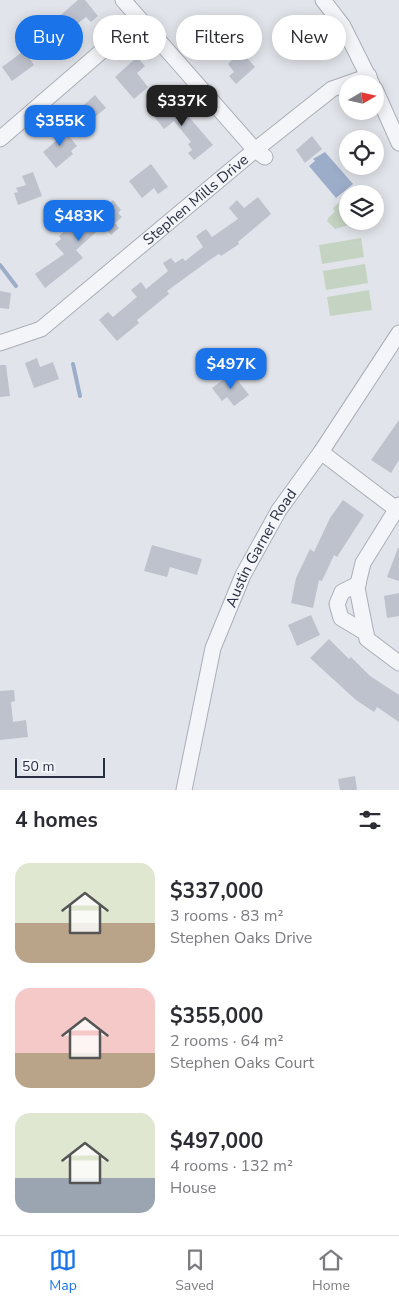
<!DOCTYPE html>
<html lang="en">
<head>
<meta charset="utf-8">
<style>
  :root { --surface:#fff; --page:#f7f7f7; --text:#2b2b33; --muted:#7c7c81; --line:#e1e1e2; --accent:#1a73e8 }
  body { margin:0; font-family:"Nunito Sans",sans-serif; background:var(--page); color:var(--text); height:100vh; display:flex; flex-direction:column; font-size:19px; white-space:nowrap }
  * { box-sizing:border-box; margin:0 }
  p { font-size:16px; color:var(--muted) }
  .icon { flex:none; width:28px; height:28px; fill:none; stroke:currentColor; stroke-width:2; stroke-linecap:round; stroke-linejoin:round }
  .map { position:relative; height:790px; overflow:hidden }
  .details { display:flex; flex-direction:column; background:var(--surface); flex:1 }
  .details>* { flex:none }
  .banner { position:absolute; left:15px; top:15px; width:370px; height:45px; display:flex; gap:10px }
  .needle { width:32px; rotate:81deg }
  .fabs { position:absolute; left:339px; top:75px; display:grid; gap:10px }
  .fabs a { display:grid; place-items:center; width:45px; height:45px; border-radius:50%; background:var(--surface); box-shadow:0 2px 12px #0003; font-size:25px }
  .scale { position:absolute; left:15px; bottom:12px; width:90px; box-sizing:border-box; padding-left:5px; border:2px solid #292f42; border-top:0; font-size:14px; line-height:18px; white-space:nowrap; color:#292f42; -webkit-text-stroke:4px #f1f3f7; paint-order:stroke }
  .price { position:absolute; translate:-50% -42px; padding:0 11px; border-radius:10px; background:var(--accent); color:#fff; font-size:16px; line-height:32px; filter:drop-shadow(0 1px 2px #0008) }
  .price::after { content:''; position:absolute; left:50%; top:30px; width:15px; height:11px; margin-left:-8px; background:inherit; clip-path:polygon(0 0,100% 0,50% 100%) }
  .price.on { background:#222; color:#fff }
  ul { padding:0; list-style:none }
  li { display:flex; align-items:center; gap:15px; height:125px; padding:0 15px }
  li span { display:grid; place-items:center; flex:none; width:140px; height:100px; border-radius:15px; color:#555 }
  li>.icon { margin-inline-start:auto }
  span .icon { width:60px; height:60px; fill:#fffc; stroke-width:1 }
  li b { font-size:21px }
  h2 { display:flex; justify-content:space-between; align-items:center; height:60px; padding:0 15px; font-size:21px }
  .pill { padding:0 18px; border-radius:22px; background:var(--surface); box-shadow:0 2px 12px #0003; font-size:18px; line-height:45px }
  .pill.on { background:var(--accent); color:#fff }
  .tab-bar { display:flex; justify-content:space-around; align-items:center; height:70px; border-top:1px solid var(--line); background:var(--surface); font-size:14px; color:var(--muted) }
  .tab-bar a { display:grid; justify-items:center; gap:2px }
  .tab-bar .on { color:var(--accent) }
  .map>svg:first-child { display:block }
  .green { fill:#c5d4c2 }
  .water { fill:#9cadca }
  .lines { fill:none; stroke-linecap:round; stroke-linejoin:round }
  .stream { stroke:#9cadca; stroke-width:4 }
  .building { fill:#bec2cd }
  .minor-casing { stroke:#aaaeb8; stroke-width:17 }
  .minor { stroke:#f4f5f8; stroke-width:15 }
  .labels { text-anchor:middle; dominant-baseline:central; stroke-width:5; stroke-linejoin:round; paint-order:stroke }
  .street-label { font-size:15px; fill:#292f42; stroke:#f1f3f7 }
</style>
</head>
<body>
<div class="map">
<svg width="399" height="790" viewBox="0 0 399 790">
  <rect width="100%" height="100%" fill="#e1e4ea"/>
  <!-- green -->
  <g class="green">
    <path d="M347,196L348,221H361L335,229L327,221L329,217L335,212L333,208Z"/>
    <path d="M361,238L364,257L322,264L319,245Z"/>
    <path d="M365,264L368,283L326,290L323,271Z"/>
    <path d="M369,290L372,310L330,316L327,297Z"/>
  </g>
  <!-- water -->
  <path class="water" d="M325,152L353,184L336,198L309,166L315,161L313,159Z"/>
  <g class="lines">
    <!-- stream -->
    <g class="stream">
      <path d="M0,265L16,286"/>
      <path d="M73,364L80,396"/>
    </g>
  </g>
  <!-- building -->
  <g class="building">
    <path d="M78,0H85L98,16L91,22L86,17L67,32L72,37L62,45L56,38L30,59L34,65L12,81L2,67L36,42L28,33L45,19L47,21L54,16L56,19Z"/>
    <path d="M211,17L255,67L236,84L229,76L234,72L228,64L232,60L215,41L211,44L204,37L199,41L192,33Z"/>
    <path d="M137,57L145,66L137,73L148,87L134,99L115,77Z"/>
    <path d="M95,95L106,108L85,125L75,113Z"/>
    <path d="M160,102L162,104L165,102L170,108L177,103L213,145L194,160L188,153L192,150L188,144L191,142L174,121L164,129L149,110Z"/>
    <path d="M59,124L77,146L71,151L73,154L56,168L43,152L56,141L50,132Z"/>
    <path d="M312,136L322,149L305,163L296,150Z"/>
    <path d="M151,164L168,187L158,194L154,188L142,198L129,181Z"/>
    <path d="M33,172L42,196L18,205L14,193L18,192L16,188L26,185L22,176Z"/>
    <path d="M258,197L271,214L238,242L239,244L221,256L219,254L211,259L167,291L169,294L137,320L139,323L117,341L99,320L108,312L113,317L137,297L131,290L141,282L146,289L168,271L163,263L171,258L175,263L183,258L185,261L203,247L196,236L206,229L212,237L238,219L229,208L237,200L244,208Z"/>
    <path d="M113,200L121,210L118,213L122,217L115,223L119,228L111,235L103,226L76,250L83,258L45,288L35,274L64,254L55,244L61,239L59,236L76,221L81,227Z"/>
    <path d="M0,291L11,293L9,309L0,308Z"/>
    <path d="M37,358L40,367L53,362L59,379L34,388L25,363Z"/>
    <path d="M0,365H6L10,396L0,397Z"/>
    <path d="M232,373L249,395L234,406L227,397L222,401L212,388Z"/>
    <path d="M399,420V460L391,473L371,460Z"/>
    <path d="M343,500L364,515L337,557L334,555L322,581L319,580L313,608L291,603L296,578L310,549L314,552L330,518Z"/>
    <path d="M152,545L202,559L197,575L170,567L167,577L144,571Z"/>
    <path d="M398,548H399V581L387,577Z"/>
    <path d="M399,593V616L387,618L384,596Z"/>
    <path d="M311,615L320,635L297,646L288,625Z"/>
    <path d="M329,639L349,659L351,657L370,676L399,695V722L377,707L374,712L356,700L310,658Z"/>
    <path d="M14,690L15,701L11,702L13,722L26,720L28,737L0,740V691Z"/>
    <path d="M355,776L357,790H340L338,779Z"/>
  </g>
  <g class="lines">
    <defs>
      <g id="minor">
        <path d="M123,0L255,150L265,157"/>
        <path d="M323,0L343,26L372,84"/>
        <path d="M375,89L399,143"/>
        <path d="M0,139L139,19"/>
        <path id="s1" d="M0,343L41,329L255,150L332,89L369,76"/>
        <path d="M321,452L396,509"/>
        <path d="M399,505L363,563L357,588L367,639L399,663"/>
        <path d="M358,584L342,592L337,604L341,618L366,633"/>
        <path id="s2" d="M184,790L213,648L243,575L279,510L321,452L399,333"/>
      </g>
    </defs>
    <!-- minor casing -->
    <use href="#minor" class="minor-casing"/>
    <!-- minor -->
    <use href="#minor" class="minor"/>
  </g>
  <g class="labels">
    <!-- street labels -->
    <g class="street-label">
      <text stroke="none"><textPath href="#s1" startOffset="245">Stephen Mills Drive</textPath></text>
      <text stroke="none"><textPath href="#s2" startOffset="256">Austin Garner Road</textPath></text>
    </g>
  </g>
</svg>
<div class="fabs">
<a><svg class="needle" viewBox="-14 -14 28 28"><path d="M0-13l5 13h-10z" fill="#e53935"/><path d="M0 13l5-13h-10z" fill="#7c7c81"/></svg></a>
<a><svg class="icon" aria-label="locate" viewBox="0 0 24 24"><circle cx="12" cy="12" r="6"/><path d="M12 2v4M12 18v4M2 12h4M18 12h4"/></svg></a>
<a><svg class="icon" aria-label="layers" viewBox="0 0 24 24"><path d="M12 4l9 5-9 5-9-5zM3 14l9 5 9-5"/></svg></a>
</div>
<div class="scale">50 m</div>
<b class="price on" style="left:182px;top:127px">$337K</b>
<b class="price" style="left:60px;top:147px">$355K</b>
<b class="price" style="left:79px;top:242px">$483K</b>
<b class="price" style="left:231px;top:390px">$497K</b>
<div class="banner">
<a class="pill on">Buy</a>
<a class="pill">Rent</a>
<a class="pill">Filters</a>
<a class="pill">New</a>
</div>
</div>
<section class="details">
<h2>4 homes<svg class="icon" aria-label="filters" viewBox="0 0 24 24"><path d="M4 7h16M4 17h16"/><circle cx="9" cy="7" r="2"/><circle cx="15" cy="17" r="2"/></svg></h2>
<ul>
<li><span style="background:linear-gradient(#dfe7d0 60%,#b9a48a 0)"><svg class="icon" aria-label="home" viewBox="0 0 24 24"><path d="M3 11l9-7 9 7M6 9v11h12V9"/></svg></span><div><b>$337,000</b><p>3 rooms · 83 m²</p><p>Stephen Oaks Drive</p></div></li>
<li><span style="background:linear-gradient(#f6c9c9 65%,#b9a48a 0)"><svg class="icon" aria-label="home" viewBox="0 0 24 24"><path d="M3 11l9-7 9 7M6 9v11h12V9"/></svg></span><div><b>$355,000</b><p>2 rooms · 64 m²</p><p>Stephen Oaks Court</p></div></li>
<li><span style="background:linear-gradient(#dfe7d0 65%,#9aa5b1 0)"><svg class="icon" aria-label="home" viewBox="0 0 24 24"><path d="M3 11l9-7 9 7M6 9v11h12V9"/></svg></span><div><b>$497,000</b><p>4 rooms · 132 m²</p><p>House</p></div></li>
</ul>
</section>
<nav class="tab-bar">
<a class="on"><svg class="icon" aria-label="map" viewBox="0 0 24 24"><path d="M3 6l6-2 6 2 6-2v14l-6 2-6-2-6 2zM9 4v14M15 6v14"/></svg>Map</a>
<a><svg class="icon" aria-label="saved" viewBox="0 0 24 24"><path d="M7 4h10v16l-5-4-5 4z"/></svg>Saved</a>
<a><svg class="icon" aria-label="home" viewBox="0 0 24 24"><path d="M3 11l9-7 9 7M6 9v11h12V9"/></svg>Home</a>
</nav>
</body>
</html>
